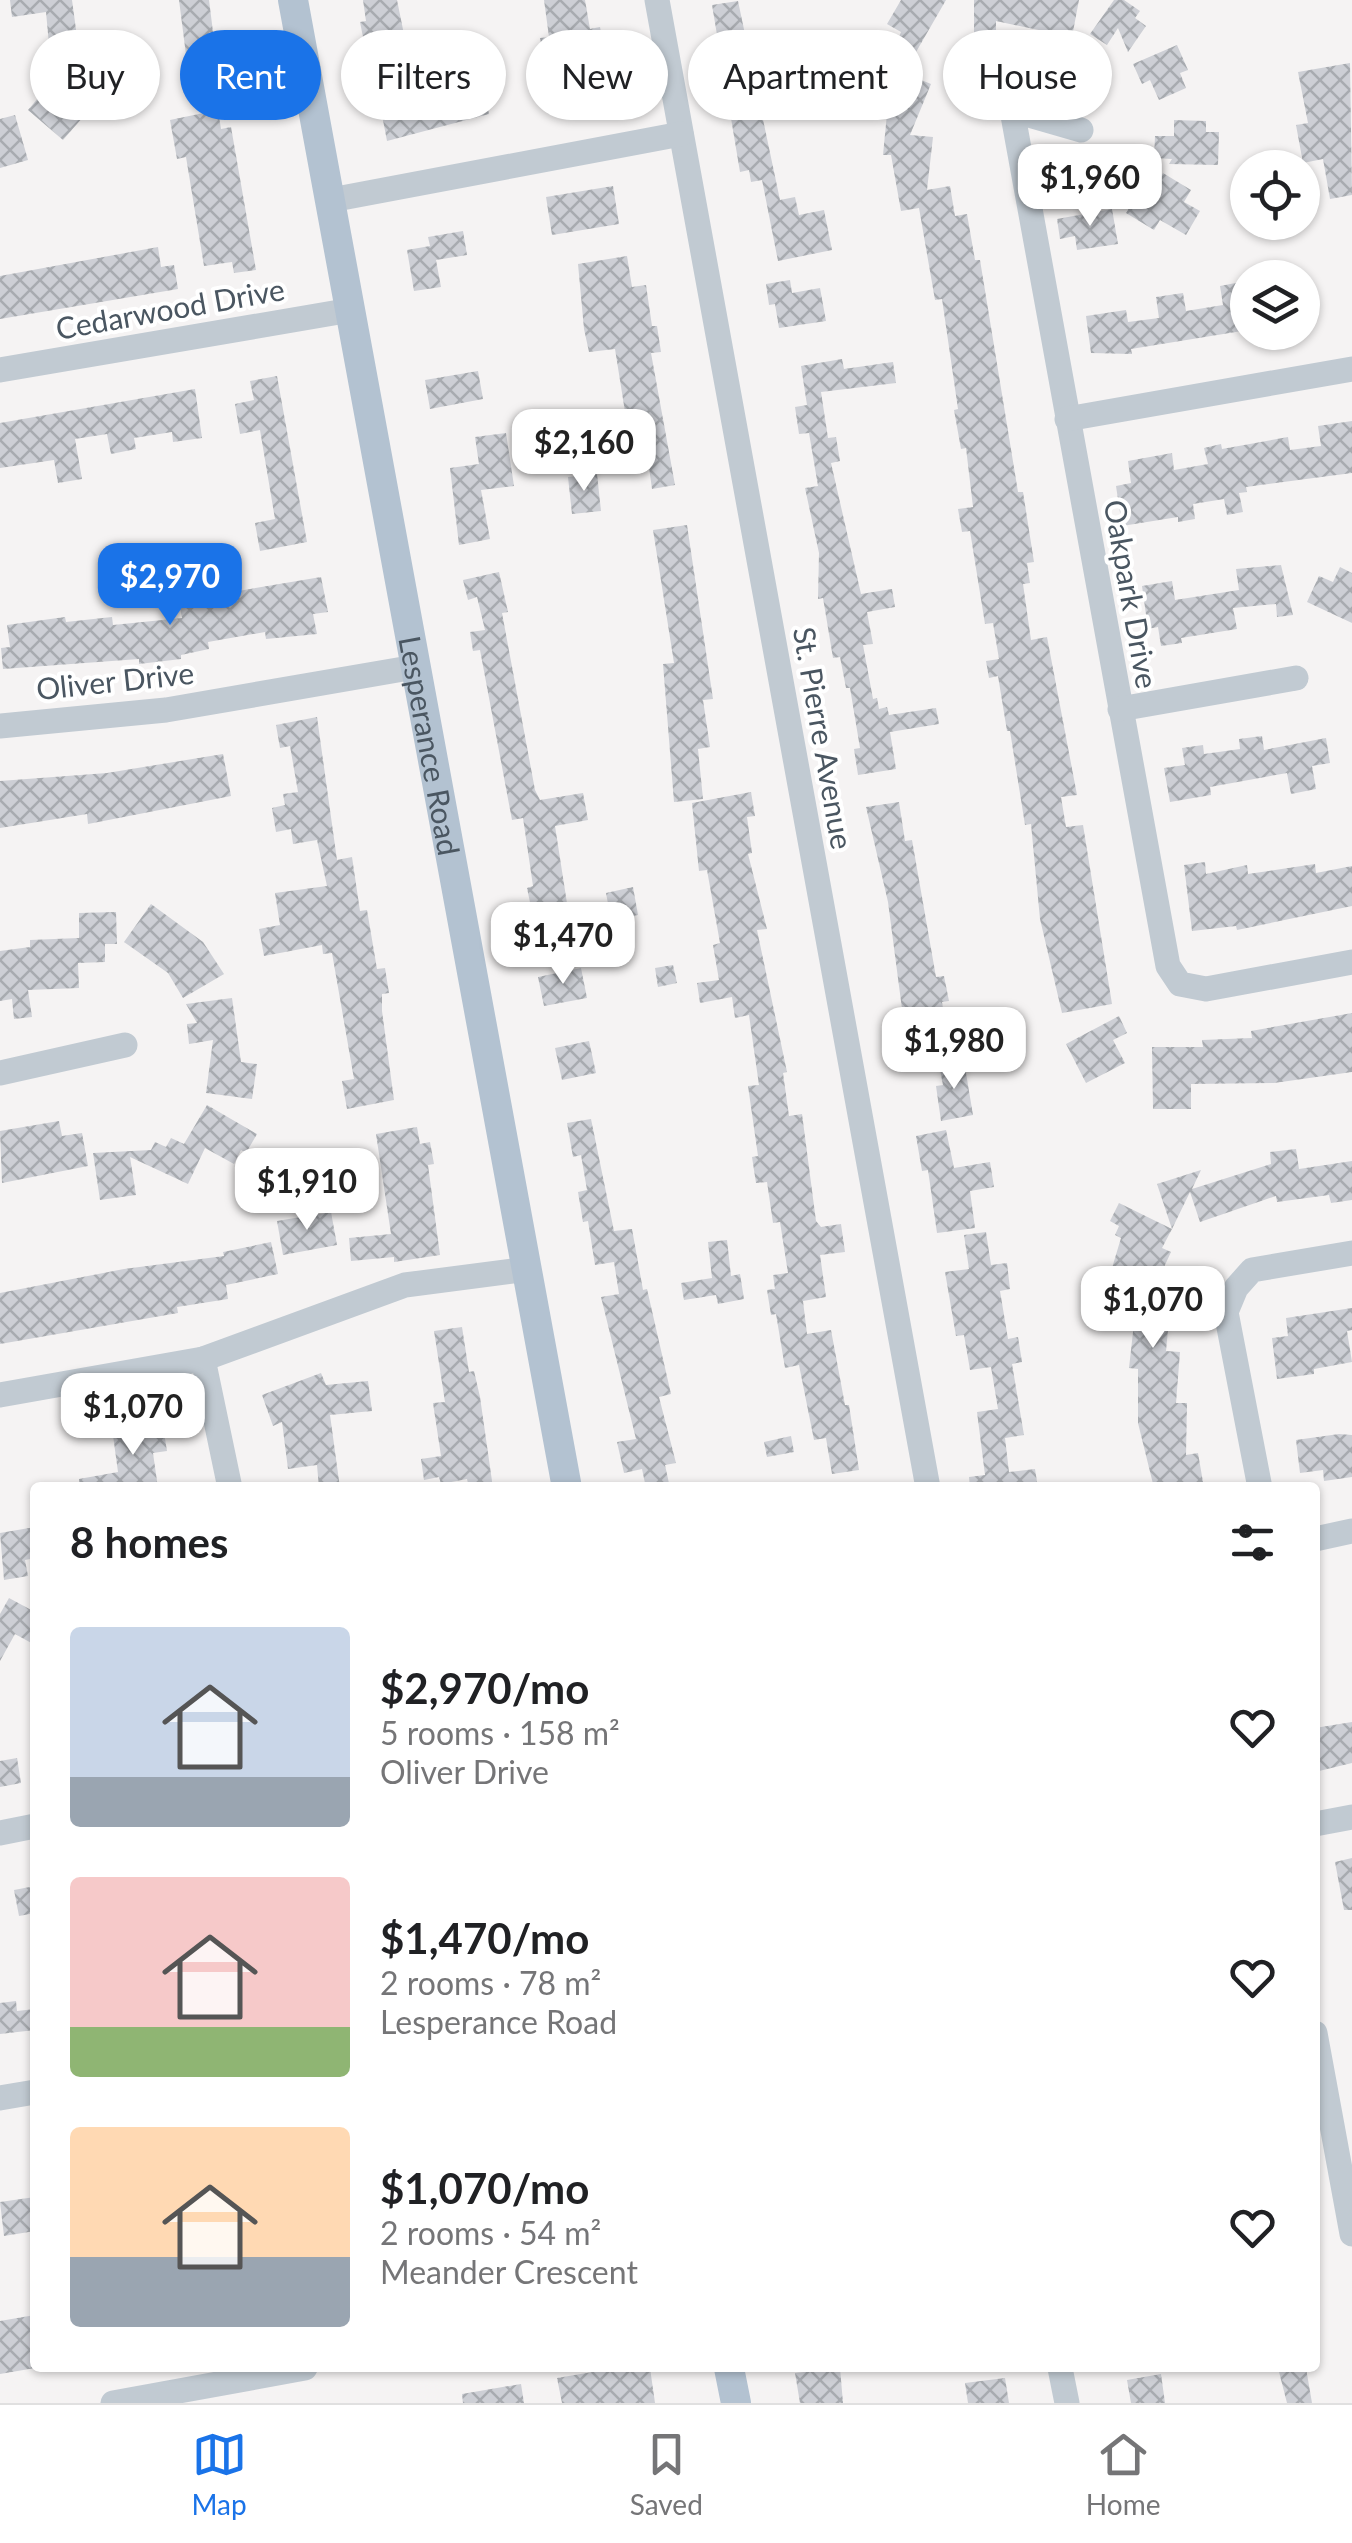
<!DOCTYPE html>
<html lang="en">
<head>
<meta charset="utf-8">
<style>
  :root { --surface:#fff; --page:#f6f6f6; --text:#202124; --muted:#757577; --line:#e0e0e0; --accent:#1a73e8 }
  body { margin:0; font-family:Lato,sans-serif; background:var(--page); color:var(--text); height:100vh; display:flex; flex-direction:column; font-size:38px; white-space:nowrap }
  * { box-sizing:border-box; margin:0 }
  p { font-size:32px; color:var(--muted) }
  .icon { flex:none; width:55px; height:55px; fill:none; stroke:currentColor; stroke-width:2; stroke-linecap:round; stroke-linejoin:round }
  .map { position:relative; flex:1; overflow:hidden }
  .side { position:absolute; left:30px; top:1482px; width:1290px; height:890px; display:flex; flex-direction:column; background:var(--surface); border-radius:10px; box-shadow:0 2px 8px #0004 }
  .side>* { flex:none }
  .banner { position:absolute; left:30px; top:30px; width:1292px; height:90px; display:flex; gap:20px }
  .buttons { position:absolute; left:1230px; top:150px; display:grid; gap:20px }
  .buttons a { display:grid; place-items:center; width:90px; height:90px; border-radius:50%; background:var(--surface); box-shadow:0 2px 8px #0004; font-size:50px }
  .price { position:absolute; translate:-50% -85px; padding:0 22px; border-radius:20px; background:#fff; color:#222; font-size:32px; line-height:65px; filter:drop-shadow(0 2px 5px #0008) }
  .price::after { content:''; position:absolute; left:50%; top:60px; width:30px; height:22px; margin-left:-15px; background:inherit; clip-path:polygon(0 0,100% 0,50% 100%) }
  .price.selected { background:var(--accent); color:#fff }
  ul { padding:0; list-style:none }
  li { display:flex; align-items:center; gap:30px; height:250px; padding:0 40px }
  li span { display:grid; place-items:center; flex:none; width:280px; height:200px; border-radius:10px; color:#555 }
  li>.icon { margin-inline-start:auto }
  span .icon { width:120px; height:120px; fill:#fffc; stroke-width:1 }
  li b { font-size:42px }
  h2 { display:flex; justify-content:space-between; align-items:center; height:120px; padding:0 40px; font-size:42px }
  .pill { padding:0 35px; border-radius:45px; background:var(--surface); box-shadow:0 2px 8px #0004; font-size:35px; line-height:90px }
  .pill.selected { background:var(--accent); color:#fff }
  .menu { display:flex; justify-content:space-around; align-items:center; height:140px; border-top:2px solid var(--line); background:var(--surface); font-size:28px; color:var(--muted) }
  .menu a { display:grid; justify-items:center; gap:5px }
  .menu .selected { color:var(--accent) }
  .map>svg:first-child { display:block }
  .building { fill:url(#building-cross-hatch) }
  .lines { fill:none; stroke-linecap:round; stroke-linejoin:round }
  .minor { stroke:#c1cad2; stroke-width:25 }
  .major { stroke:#b3c2d1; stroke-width:30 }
  .labels { text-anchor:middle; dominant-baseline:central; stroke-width:8; stroke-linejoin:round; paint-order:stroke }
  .street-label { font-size:30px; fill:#4a5661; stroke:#fff }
</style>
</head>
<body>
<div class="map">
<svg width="1352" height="2403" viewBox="0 0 1352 2403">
  <defs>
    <pattern id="building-cross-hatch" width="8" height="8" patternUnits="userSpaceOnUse" patternTransform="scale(2.5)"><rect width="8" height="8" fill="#cdcfd5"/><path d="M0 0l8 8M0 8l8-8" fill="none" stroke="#a8abb0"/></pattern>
  </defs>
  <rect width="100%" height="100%" fill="#f5f3f3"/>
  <!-- building -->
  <g class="building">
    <path d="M10,0H72L82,74L52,77L46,12L12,17Z"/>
    <path d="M179,0H209L213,32L222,31L227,73L219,74L220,83L190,86Z"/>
    <path d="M363,0H397L409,59L384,63L381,44L365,47L360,22L366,21Z"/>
    <path d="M544,0H585L590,29L600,27L605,52L591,55L590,67L596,107L548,114L544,85H549L540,38L549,37Z"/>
    <path d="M901,0H946L912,59L920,63L914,77L931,84L910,135L933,137L927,190L950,186L955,216L967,214L975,260H980L1018,492H1023L1034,562L1027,563L1030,583L1023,584L1031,640L1047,637L1077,795L1061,797L1066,827L1083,825L1112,1004L1062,1013L1040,919L1031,824L1025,825L1010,731H1007L998,676L989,678L986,661L999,659L993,623L985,624L970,531L962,532L958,509L973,507L966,448L961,449L954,410L958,409L942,299L935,300L919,208L901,211L891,155H883L889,93L878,88L901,32L887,24Z"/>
    <path d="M974,0H1079L1072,37L996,21V33H974Z"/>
    <path d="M1114,0H1124L1140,11L1135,18L1146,26L1128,52L1118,28L1107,45L1090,34Z"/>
    <path d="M738,1L780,200L795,197L799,215L824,210L832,250L778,261L762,180L751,182L749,170L740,172L712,5Z"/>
    <path d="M1177,45L1188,70L1180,73L1186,88L1159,100L1150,80L1142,84L1133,64Z"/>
    <path d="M1350,63L1352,195L1330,199L1323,159L1303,163L1296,125L1308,123L1298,72Z"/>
    <path d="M54,79L90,109L63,140L28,110Z"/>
    <path d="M484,87L489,114L387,141L382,115L395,112L392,100Z"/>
    <path d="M218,110L221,129L231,127L256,270L234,273L232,262L204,266L186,157L177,159L170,120Z"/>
    <path d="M15,115L28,160L0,168V119Z"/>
    <path d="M1174,120L1206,121V132H1219L1218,165L1169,164L1172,159L1154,158L1155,136H1174Z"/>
    <path d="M1163,173L1191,190L1184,202L1200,211L1186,235L1160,220L1154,230L1126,213L1138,193L1148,199Z"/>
    <path d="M613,186L619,224L552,235L546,197Z"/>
    <path d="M1112,209L1118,244L1077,250L1075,236L1060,239L1057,219Z"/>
    <path d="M463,231L467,255L436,260L441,287L414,291L407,250L430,246L428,237Z"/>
    <path d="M158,247L161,267L174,265L178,289L0,319V276Z"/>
    <path d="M627,256L632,287L646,285L652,326H657L661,352L651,353L675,485L652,489L648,460L633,462L615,349L589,352L584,329L578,264Z"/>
    <path d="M790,280L792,293L820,288L826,321L779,328L775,304L769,305L766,284Z"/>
    <path d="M1246,281L1248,330L1131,349L1132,354L1091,353L1086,316L1126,310L1128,322L1159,318L1156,297L1183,293L1186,311L1223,305L1220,286Z"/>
    <path d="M842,359L844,369L893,362L896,383L821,392L828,438L836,437L840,461L831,463L861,594L892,589L895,607L867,612L873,644L863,645L873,699L877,698L879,709L887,707L889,715L936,708L939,724L890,732L896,769L858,775L854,749L860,748L850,688H846L840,657L833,658L823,598L818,599L819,553L805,488L818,486L809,433L799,434L795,407L807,405L801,366Z"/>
    <path d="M478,371L483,399L430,409L425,380Z"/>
    <path d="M277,376L307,542L260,551L255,523L275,519L260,430L240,434L235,404L254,400L250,381Z"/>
    <path d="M195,389L202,438L173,442L172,432L134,438L136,449L111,454L107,434L75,439L82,479L58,483L54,460L0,468V423Z"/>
    <path d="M1352,421V473L1246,487L1247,492L1239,493L1243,512L1227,515L1224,499L1193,504L1195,519L1178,522V517L1122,526L1116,486L1131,483L1128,461L1172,453L1174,470L1208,464L1204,448L1221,444L1222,449L1288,437L1290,450L1321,446L1318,426Z"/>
    <path d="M506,433L514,486L481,490L490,539L459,545L450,468L479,464L475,437Z"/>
    <path d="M597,474L601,511L572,514L568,477Z"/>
    <path d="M687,525L713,699L703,700L710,747L698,749L703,799L674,802L663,664L674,663L653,530Z"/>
    <path d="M1281,565L1293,615L1277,617L1276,604L1233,608L1237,629L1181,638L1182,643L1161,646L1158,627L1148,629L1142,586L1172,581L1175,600L1239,590L1236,569Z"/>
    <path d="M1340,567L1352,573V623L1307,602L1319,576L1333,582Z"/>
    <path d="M499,572L508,612L502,613L535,790L540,800L583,793L588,820L555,826L571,929L537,936L527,888L533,886L523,818L512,820L480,650L473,651L470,632L485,630L477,597L468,600L463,580Z"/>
    <path d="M321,577L328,612L313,614L317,634L266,639L265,632L208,642L209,649L181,655V659L139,664V659L3,669L1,648L10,647L7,625L65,617L66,622L112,617L113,625L182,618L179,603L188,604L186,585L200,583L203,597Z"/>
    <path d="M317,717L337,860L352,857L360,911L367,910L377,969L385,968L389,993L382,994V1011L394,1100L347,1109L342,1081L354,1079L332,953L323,954L322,945L264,956L259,929L280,925L275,893L327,886L317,840L293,844L291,829L276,832L272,808L285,805L283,794L298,792L290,746L280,748L276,725Z"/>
    <path d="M1262,736L1264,750L1326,738L1330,763L1312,766L1316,789L1291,794L1287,773L1210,787L1211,795L1170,802L1164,768L1185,765L1182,748L1203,745L1204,754L1240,749L1239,739Z"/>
    <path d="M223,754L231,796L88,824L87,814L0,828V781L107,773Z"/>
    <path d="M751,792L755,816L747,817L752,853L748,854L767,929L757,930L787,1072L783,1073L789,1116L802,1114L816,1221L821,1227L841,1224L845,1252L820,1255L826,1297L803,1301L807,1334L831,1330L845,1405H849L859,1470L832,1474L826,1438L814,1440L799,1365L785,1368L776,1314L771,1315L767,1290L775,1289L773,1275L788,1273L780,1222L773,1223L767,1182L756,1183L752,1157L758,1156L748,1086L759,1085L749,1015L735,1018L732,997L700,1003L697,983L719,980L713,945L720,943L707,870L699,871L692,803Z"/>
    <path d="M899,802L905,841L912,840L936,977L944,976L949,1001L942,1002L948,1041L907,1047L888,902L866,807Z"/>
    <path d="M1205,862L1206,874L1247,865L1248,874L1315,864L1316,873L1352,866V906L1237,930L1236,926L1192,931L1184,865Z"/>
    <path d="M633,887L638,915L611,920L606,893Z"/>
    <path d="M151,904L203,942L224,974L183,998L168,973L124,942Z"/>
    <path d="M116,912L117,944H105V962L78,963L79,988L28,990L32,1017L14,1019L12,999L0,1001V951L30,947V940L79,938V913Z"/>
    <path d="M673,965L677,983L658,987L655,968Z"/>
    <path d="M581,968L587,998L544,1006L538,977Z"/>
    <path d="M232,998L241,1062L257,1064L252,1099L206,1093L213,1040L189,1044L187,1024L197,1023L186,1004Z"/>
    <path d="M1352,1013V1072L1274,1083L1191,1084V1109H1153L1152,1047H1203L1202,1040L1252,1038L1251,1031Z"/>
    <path d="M1119,1016L1127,1033L1113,1040L1125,1063L1086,1083L1066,1044Z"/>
    <path d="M589,1041L596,1073L562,1080L555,1048Z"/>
    <path d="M964,1061L973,1115L941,1121L936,1086L943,1085L939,1065Z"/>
    <path d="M207,1105L257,1134L246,1153L241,1150L234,1164L205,1148L188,1184L130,1157L136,1195L100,1200L93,1153L151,1150L155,1142L166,1147L171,1138L184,1144Z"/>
    <path d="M591,1119L614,1231L632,1229L643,1290L647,1289L671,1394L659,1397L676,1463L665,1465L670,1488H646L642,1469L624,1473L617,1442L636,1439L601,1297L619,1294L614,1262L595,1265L588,1221L583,1222L578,1192L587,1190L581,1155L573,1157L567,1123Z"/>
    <path d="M59,1121L62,1136L82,1133L88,1166L2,1183L0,1131Z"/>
    <path d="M417,1127L420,1144L430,1142L434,1164L428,1165L440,1255L394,1262V1257L351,1261L349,1238L391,1234L376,1134Z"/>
    <path d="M946,1130L954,1168L990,1162L994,1187L970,1191L975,1228L937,1233L928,1170L922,1171L916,1136Z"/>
    <path d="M1296,1149L1299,1169L1352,1161V1200L1331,1203L1329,1195L1277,1202L1276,1196L1200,1222L1190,1192L1172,1229L1157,1184L1201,1170L1192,1189L1271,1164L1270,1152Z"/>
    <path d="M1119,1203L1172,1229L1162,1248L1171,1252L1159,1278L1157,1297L1165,1300L1157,1329L1168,1330L1166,1351L1180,1352L1176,1403H1187L1186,1455L1198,1453L1204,1488H1154L1138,1423V1369L1129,1368L1135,1314L1114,1308L1121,1281L1109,1278L1121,1238L1115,1235L1119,1226L1110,1221Z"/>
    <path d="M331,1212L337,1245L283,1255L277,1221Z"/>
    <path d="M986,1232L991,1265L1007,1263L1010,1289L1000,1291L1008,1339L1018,1337L1022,1362L1012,1364L1024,1435L1005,1438L1009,1472L1035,1469L1038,1488H970L969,1477L985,1475L977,1412L998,1409L991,1367L970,1370L964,1335L956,1336L945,1272L969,1269L964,1235Z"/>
    <path d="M727,1240L731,1276L740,1274L744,1299L718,1304L716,1295L684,1300L681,1283L712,1278L708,1242Z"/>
    <path d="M271,1242L278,1274L226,1285L228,1299L177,1307L178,1313L0,1344V1293L124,1269L224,1256L223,1252Z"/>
    <path d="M1352,1308V1330L1347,1331L1352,1362L1314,1369V1374L1277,1379L1272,1338L1288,1336L1286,1318Z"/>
    <path d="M462,1327L469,1372L474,1371L480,1397L493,1488H469L467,1479L441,1484L439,1477L424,1480L421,1459L441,1456L433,1403L445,1402L434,1331Z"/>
    <path d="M321,1373L326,1385L368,1381L372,1411L330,1415L340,1488H319L317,1465L288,1469L282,1422L273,1426L262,1395Z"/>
    <path d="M162,1420L167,1451L153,1453L158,1488H80L79,1479L118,1472L112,1428Z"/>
    <path d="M1339,1434L1352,1435V1477L1324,1481L1323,1470L1300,1473L1296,1440Z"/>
    <path d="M791,1436L794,1452L767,1457L764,1442Z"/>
    <path d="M35,1527V1558L25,1560L28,1576L4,1580L0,1533Z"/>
    <path d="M9,1598L35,1612V1645L15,1634L0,1661V1614Z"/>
    <path d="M1352,1722V1763L1315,1772V1728Z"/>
    <path d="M17,1758L21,1783L0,1787V1761Z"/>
    <path d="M1352,1858V1910H1344L1335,1862Z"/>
    <path d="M35,1886V1913L19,1916L14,1890Z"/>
    <path d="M16,2001L17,2011L35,2009V2030L0,2034V2003Z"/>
    <path d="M35,2197V2231L4,2236L0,2202Z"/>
    <path d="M35,2315V2368L0,2374V2321Z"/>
    <path d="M616,2368H650L655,2403H562L557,2378Z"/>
    <path d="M840,2368L843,2403H800L795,2373Z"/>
    <path d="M1278,2368H1306L1312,2403H1287Z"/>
    <path d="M1161,2374L1165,2403H1131L1127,2380Z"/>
    <path d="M1005,2378L1009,2403H968L965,2383Z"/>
    <path d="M521,2384L524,2403H463L462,2394Z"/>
  </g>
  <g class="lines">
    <!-- minor -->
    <g class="minor">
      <path d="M657,0L928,1488"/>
      <path d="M1081,130L1012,110L1168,966L1180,984L1206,989L1352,962"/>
      <path d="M331,200L681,134"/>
      <path d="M0,370L351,310"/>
      <path d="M1067,419L1352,369"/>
      <path d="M1120,709L1296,678"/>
      <path d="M0,726L166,710L415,667"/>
      <path d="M0,1073L125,1045"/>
      <path d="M203,1359L230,1488"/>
      <path d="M0,1395L203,1359L405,1285L528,1269"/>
      <path d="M1260,1488L1226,1312L1236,1288L1252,1270L1352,1253"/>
      <path d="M1315,1539L1352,1531"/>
      <path d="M1315,1824L1352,1817"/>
      <path d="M0,1833L35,1826"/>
      <path d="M1315,2033L1352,2234"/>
      <path d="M0,2098L35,2092"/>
      <path d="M1060,2368L1067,2403"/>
      <path d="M113,2403L305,2368"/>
    </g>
    <!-- major -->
    <g class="major">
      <path id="s1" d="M293,0L567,1488"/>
      <path d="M729,2368L736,2403"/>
    </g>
  </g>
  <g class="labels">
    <!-- street labels -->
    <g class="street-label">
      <text transform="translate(170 308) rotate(-10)">Cedarwood Drive</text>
      <text transform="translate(1132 594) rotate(80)">Oakpark Drive</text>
      <text transform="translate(115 680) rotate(-6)">Oliver Drive</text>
      <text transform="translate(824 738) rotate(80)">St. Pierre Avenue</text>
      <text stroke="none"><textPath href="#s1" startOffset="758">Lesperance Road</textPath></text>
    </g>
  </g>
</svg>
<div class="buttons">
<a><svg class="icon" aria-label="locate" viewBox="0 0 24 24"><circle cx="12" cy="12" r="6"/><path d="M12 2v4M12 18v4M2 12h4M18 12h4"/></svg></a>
<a><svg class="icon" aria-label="layers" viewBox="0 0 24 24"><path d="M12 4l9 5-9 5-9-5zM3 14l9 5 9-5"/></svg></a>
</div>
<b class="price" style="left:1090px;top:229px">$1,960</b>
<b class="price" style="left:584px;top:494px">$2,160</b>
<b class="price selected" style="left:170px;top:628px">$2,970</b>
<b class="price" style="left:563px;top:987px">$1,470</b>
<b class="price" style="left:954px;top:1092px">$1,980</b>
<b class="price" style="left:307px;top:1233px">$1,910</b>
<b class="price" style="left:1153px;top:1351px">$1,070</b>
<b class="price" style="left:133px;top:1458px">$1,070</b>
<div class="banner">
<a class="pill">Buy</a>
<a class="pill selected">Rent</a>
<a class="pill">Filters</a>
<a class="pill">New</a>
<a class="pill">Apartment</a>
<a class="pill">House</a>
</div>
<section class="side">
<h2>8 homes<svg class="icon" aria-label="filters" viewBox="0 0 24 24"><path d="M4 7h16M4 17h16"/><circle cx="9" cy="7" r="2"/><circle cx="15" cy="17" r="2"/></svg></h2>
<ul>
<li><span style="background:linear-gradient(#c9d6e8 75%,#9aa5b1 0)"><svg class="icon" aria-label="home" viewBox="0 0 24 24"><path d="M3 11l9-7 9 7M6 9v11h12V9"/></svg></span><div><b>$2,970/mo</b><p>5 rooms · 158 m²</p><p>Oliver Drive</p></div><svg class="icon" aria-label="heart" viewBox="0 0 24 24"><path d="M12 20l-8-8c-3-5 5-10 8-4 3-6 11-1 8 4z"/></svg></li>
<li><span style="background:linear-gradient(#f6c9c9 75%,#8fb573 0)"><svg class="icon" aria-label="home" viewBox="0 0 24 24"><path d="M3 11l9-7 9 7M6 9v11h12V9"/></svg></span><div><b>$1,470/mo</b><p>2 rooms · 78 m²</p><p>Lesperance Road</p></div><svg class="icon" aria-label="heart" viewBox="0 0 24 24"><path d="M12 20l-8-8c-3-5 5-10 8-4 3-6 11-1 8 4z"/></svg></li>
<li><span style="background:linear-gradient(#ffd9b3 65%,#9aa5b1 0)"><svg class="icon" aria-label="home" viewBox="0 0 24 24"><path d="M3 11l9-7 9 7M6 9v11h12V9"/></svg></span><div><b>$1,070/mo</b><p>2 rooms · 54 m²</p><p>Meander Crescent</p></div><svg class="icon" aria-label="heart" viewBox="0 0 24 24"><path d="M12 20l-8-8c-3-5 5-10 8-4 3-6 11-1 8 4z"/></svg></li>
</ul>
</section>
</div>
<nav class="menu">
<a class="selected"><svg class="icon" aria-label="map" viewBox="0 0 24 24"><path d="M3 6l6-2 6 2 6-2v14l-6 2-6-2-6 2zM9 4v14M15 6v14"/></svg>Map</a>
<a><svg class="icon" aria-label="saved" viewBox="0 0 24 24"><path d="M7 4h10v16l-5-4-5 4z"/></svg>Saved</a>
<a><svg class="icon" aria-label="home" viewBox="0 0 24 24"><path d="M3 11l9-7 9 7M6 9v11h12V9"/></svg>Home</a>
</nav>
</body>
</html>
